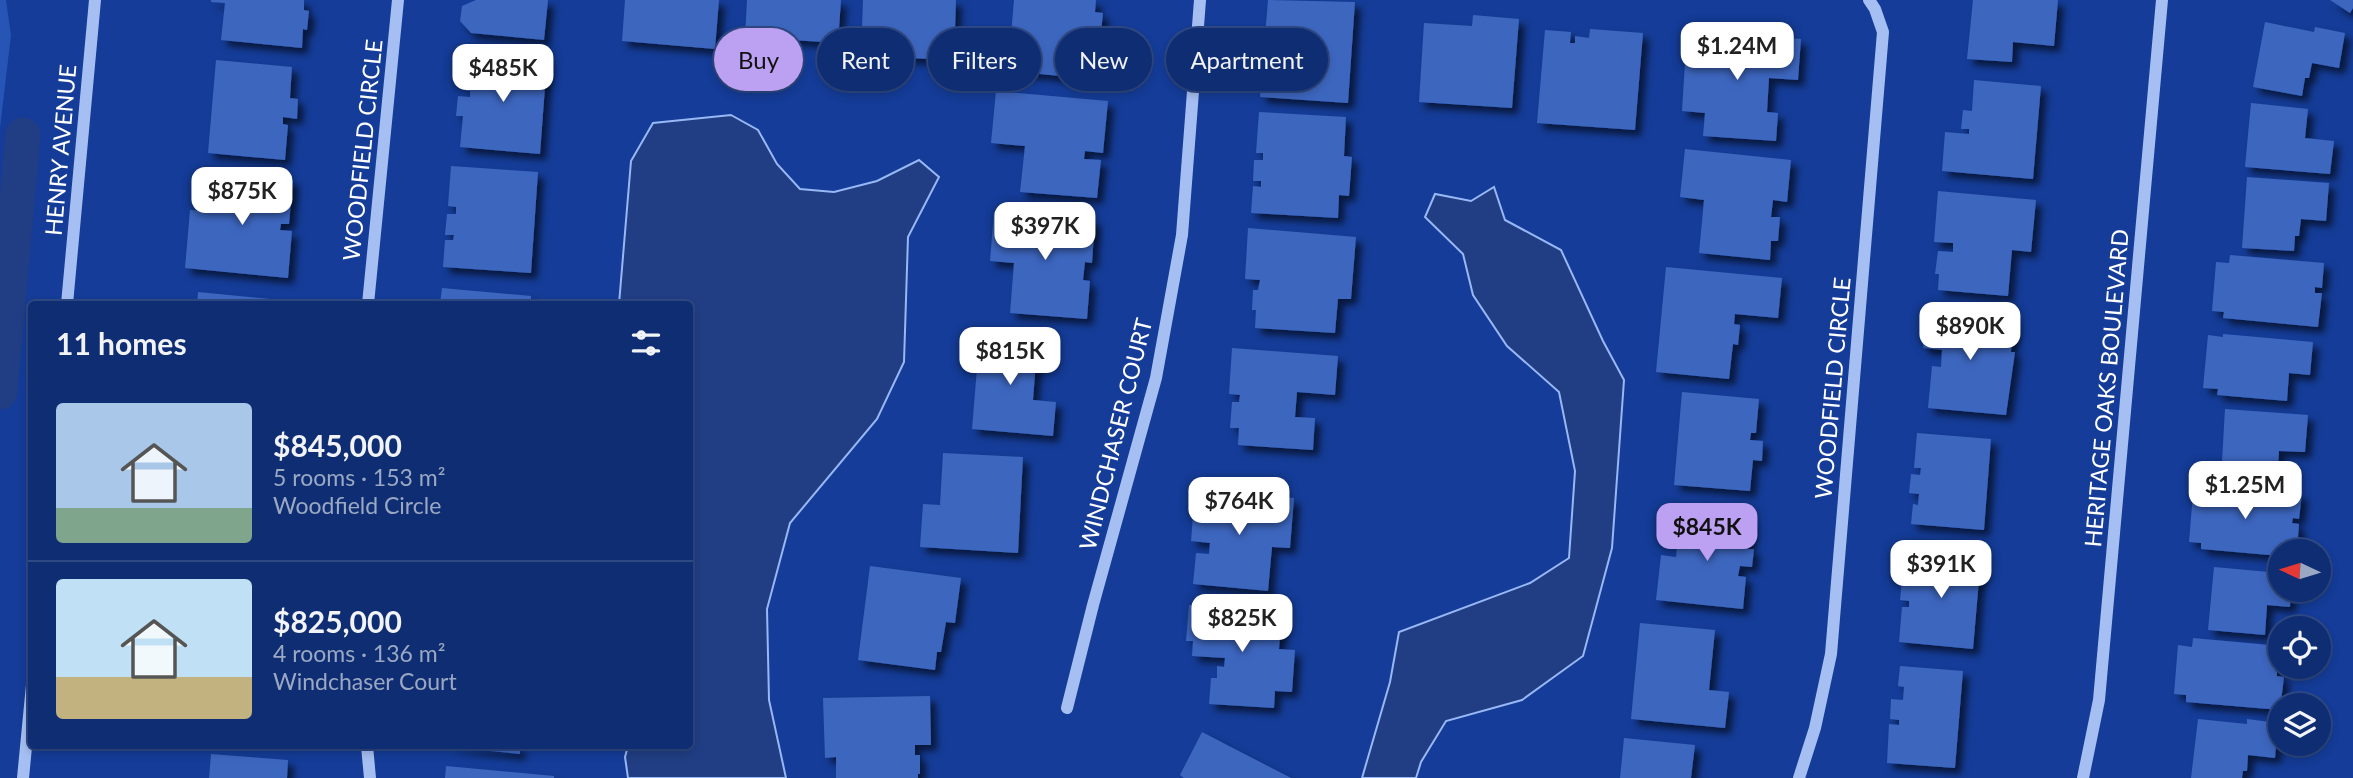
<!DOCTYPE html>
<html lang="en">
<head>
<meta charset="utf-8">
<style>
  :root { --surface:#0f2d72; --page:#1d397a; --text:#f1f3f6; --muted:#9ba8c4; --line:#2f4984; --accent:#bca0f2 }
  body { margin:0; font-family:Lato,sans-serif; background:var(--page); color:var(--text); height:100vh; display:flex; flex-direction:column; font-size:26px; white-space:nowrap }
  * { box-sizing:border-box; margin:0 }
  p { font-size:23px; color:var(--muted) }
  .icon { flex:none; width:38px; height:38px; fill:none; stroke:currentColor; stroke-width:2; stroke-linecap:round; stroke-linejoin:round }
  .map { position:relative; flex:1; overflow:hidden }
  .side { position:absolute; left:28px; top:301px; width:665px; height:448px; display:flex; flex-direction:column; background:var(--surface); border-radius:7px; box-shadow:0 4px 10px #0003,0 0 0 2px var(--line) }
  .side>* { flex:none }
  .guide { position:absolute; left:714px; top:28px; width:665px; height:63px; display:flex; gap:14px }
  .needle { width:46px; rotate:274deg }
  .buttons { position:absolute; left:2268px; top:539px; display:grid; gap:14px }
  .buttons a { display:grid; place-items:center; width:63px; height:63px; border-radius:50%; background:var(--surface); box-shadow:0 4px 10px #0003,0 0 0 2px var(--line); font-size:35px }
  .price { position:absolute; translate:-50% -60px; padding:0 16px; border-radius:14px; background:#fff; color:#222; font-size:23px; line-height:46px; filter:drop-shadow(0 2px 4px #0008) }
  .price::after { content:''; position:absolute; left:50%; top:42px; width:21px; height:16px; margin-left:-10px; background:inherit; clip-path:polygon(0 0,100% 0,50% 100%) }
  .price.on { background:var(--accent); color:#111 }
  ul { padding:0; list-style:none }
  li { display:flex; align-items:center; gap:21px; height:175px; padding:0 28px }
  li+li { border-top:2px solid var(--line) }
  li span { display:grid; place-items:center; flex:none; width:196px; height:140px; border-radius:7px; color:#555 }
  li>.icon { margin-inline-start:auto }
  span .icon { width:84px; height:84px; fill:#fffc; stroke-width:1 }
  li b { font-size:30px }
  h2 { display:flex; justify-content:space-between; align-items:center; height:84px; padding:0 28px; font-size:30px }
  .tag { padding:0 24px; border-radius:32px; background:var(--surface); box-shadow:0 4px 10px #0003,0 0 0 2px var(--line); font-size:24px; line-height:63px }
  .tag.on { background:var(--accent); color:#111 }
  .map>svg:first-child { display:block }
  .green { fill:#2755b6 }
  .water { fill:#213e84; stroke:#98b7f5; stroke-width:2 }
  .lines { fill:none; stroke-linecap:round; stroke-linejoin:round }
  .canal { stroke:#213e84; stroke-width:35 }
  .building { fill:#3d66bf; filter:url(#shadow) }
  .minor { stroke:#a6bff2; stroke-width:12 }
  .labels { text-anchor:middle; dominant-baseline:central; stroke-width:7; stroke-linejoin:round; paint-order:stroke }
  .street-label { font-size:23px; fill:#fff; stroke:#143c98 }
</style>
</head>
<body>
<div class="map">
<svg width="2353" height="778" viewBox="0 0 2353 778">
  <defs>
    <filter id="shadow"><feDropShadow dx="6" dy="6" stdDeviation="3.5" flood-color="#0009"/></filter>
  </defs>
  <rect width="100%" height="100%" fill="#143c98"/>
  <!-- green -->
  <path class="green" d="M0,0H6L11,35L0,128Z"/>
  <!-- water -->
  <g class="water">
    <path d="M731,115L758,130L777,164L800,189L834,192L877,181L919,160L939,177L908,237L904,362L877,419L790,523L767,609L769,700L786,778H628L625,757L628,746H690V304H619L631,161L653,123Z"/>
    <path d="M1494,187L1505,220L1561,250L1603,341L1624,380L1612,548L1583,656L1522,700L1446,721L1421,762L1416,778H1362L1390,682L1399,632L1530,583L1569,558L1575,471L1559,392L1507,346L1473,295L1463,254L1425,217L1435,194L1471,201Z"/>
  </g>
  <g class="lines">
    <!-- canal -->
    <path class="canal" d="M0,392L23,135"/>
  </g>
  <!-- building -->
  <g class="building">
    <path d="M211,0H304V10L309,11L307,30L303,29L302,48L221,40L225,3L211,2Z"/>
    <path d="M476,0H548L544,40L471,33L460,21L462,6Z"/>
    <path d="M625,0H719L715,49L622,41Z"/>
    <path d="M747,0H841L838,43L745,37Z"/>
    <path d="M863,0H956L954,60L861,56Z"/>
    <path d="M1014,0H1096L1095,12L1103,13L1098,62H1093L1092,79L1008,71Z"/>
    <path d="M1268,0L1355,2L1348,103L1260,97L1262,70L1270,71V65H1262L1264,44L1272,45L1273,37H1265Z"/>
    <path d="M1973,0H2058L2054,46L2013,42L2012,62L1967,59Z"/>
    <path d="M2330,0H2353V8L2350,13Z"/>
    <path d="M1473,15L1519,19L1512,108L1419,102L1424,23L1472,26Z"/>
    <path d="M2265,22L2314,32L2315,27L2345,33L2339,68L2312,63L2309,78H2305L2302,96L2253,87Z"/>
    <path d="M1590,29L1643,33L1635,130L1537,123L1545,30L1571,32L1570,43H1575V36L1589,38Z"/>
    <path d="M1687,31L1801,39L1798,80L1769,78L1767,112L1778,113L1776,141L1703,136L1705,113L1682,111Z"/>
    <path d="M468,54L547,60L540,154L460,147L463,116H456L458,96L470,97V91H466Z"/>
    <path d="M216,60L292,67L290,98L298,99L297,119L283,117V124L288,125L285,160L208,153Z"/>
    <path d="M1974,80L2041,86L2033,179L1942,171L1945,132L1969,134V129H1961L1963,110L1972,111Z"/>
    <path d="M996,91L1108,101L1103,153L1085,151L1084,159L1101,160L1097,198L1020,192L1025,146L991,143Z"/>
    <path d="M2251,103L2308,109L2305,138L2334,141L2330,174L2245,167Z"/>
    <path d="M1259,112L1346,117L1344,156L1352,157L1349,196L1339,195L1338,218L1251,213L1253,186L1261,187V181H1253L1254,160H1263V153H1256Z"/>
    <path d="M1685,149L1791,160L1787,202L1773,200L1771,217H1780L1778,241H1771L1770,260L1699,253L1704,200L1680,197Z"/>
    <path d="M451,166L538,172L531,273L443,267L445,240H453L454,235H445L447,214H456V207L448,206Z"/>
    <path d="M207,172L293,180L289,224H281L280,230L292,231L288,278L185,268L190,210L204,211Z"/>
    <path d="M2247,177L2329,183L2326,221L2301,219L2299,236H2295L2294,251L2242,248Z"/>
    <path d="M1938,191L2036,200L2031,252L2012,250L2008,296L1938,290L1939,274H1935L1938,251L1953,252V243L1934,242Z"/>
    <path d="M994,212L1095,220L1092,263L1085,262L1083,280L1090,281L1087,319L1010,313L1014,263L990,261Z"/>
    <path d="M1248,228L1356,237L1351,299H1338L1335,333L1255,328L1256,310H1252L1253,290H1258L1260,280L1245,279Z"/>
    <path d="M2230,255L2324,263L2322,288L2315,287V293H2322L2318,327L2223,318L2224,312L2212,311L2216,262L2229,263Z"/>
    <path d="M1666,267L1782,278L1778,318L1735,314L1734,324L1740,325L1738,345L1733,344L1729,379L1656,372Z"/>
    <path d="M442,288L531,296V304H440Z"/>
    <path d="M198,292L291,301V304H197Z"/>
    <path d="M1926,310L2014,318L2011,352H2015L2006,415L1928,408L1932,366L1941,367L1942,350L1923,348Z"/>
    <path d="M980,331L1038,336L1033,400L1056,402L1053,436L972,429Z"/>
    <path d="M2223,334L2313,342L2310,375L2289,373L2287,401L2217,395L2218,389L2203,388L2208,335L2223,337Z"/>
    <path d="M1232,348L1338,356L1335,395L1297,392L1295,417L1315,418L1313,450L1238,445L1239,428H1230L1232,402H1239L1240,395L1229,394Z"/>
    <path d="M1682,392L1759,399L1756,433H1751L1750,440L1763,441L1762,461L1753,460L1750,491L1674,485Z"/>
    <path d="M2225,409L2308,415L2305,452L2279,451L2278,468H2274L2273,483L2221,479Z"/>
    <path d="M1917,433L1991,439L1984,530L1911,524L1913,504L1918,505L1919,494L1909,493L1911,474L1920,475L1921,468H1914Z"/>
    <path d="M943,453L1023,457L1018,553L920,547L923,504L940,505Z"/>
    <path d="M2208,485L2302,494L2299,519L2293,518L2292,523L2299,524L2297,551H2280V556L2201,549V543L2189,542L2193,493L2207,494Z"/>
    <path d="M1195,490L1294,498L1290,548L1272,547L1268,591L1193,584L1196,553L1209,554L1210,543L1191,541Z"/>
    <path d="M1680,513L1751,520L1748,549H1754L1752,567L1740,566L1738,576L1746,577L1743,609L1656,600L1661,555L1676,557Z"/>
    <path d="M1909,551L1981,557L1973,649L1899,642L1902,607H1909V601L1900,600L1902,581L1911,582L1912,571H1907Z"/>
    <path d="M870,566L961,578L955,623L946,622L941,652H937L935,670L858,660Z"/>
    <path d="M2214,567L2280,573V590H2291L2290,607L2267,605L2265,635L2208,630Z"/>
    <path d="M1189,605L1282,611L1279,649L1295,650L1292,692L1275,691L1274,708L1209,704L1211,678H1217V666L1224,667L1225,658L1192,656L1193,641H1186Z"/>
    <path d="M1640,623L1715,630L1709,690L1729,692L1725,728L1631,719Z"/>
    <path d="M2193,638L2280,646V667H2285L2284,671H2277V676L2284,677L2280,710L2186,702V695L2174,694L2178,645L2192,647Z"/>
    <path d="M1900,666L1963,671L1955,768L1887,763L1889,724L1899,725V720L1890,719L1891,699L1903,700L1904,687L1898,686Z"/>
    <path d="M930,696L931,745H915V755H920V774H918V778H836V757L825,758L823,698Z"/>
    <path d="M2198,719L2247,724V719L2278,723L2275,758L2248,755L2247,771H2243L2242,778H2191Z"/>
    <path d="M1202,732L1291,778H1184L1180,775Z"/>
    <path d="M1624,738L1695,745L1691,778H1620Z"/>
    <path d="M451,746H520V754L451,747Z"/>
    <path d="M211,754L288,760L287,778H209Z"/>
    <path d="M446,766L554,776V778H445Z"/>
  </g>
  <g class="lines">
    <!-- minor -->
    <g class="minor">
      <path d="M67,304L95,0"/>
      <path d="M368,304L398,0"/>
      <path d="M1067,708L1093,605L1156,378L1182,235L1200,0"/>
      <path d="M367,746L370,778"/>
      <path d="M23,778L32,685"/>
      <path d="M1799,778L1815,728L1831,654L1883,32L1875,9L1869,0"/>
      <path d="M2083,778L2099,700L2162,0"/>
    </g>
  </g>
  <g class="labels">
    <!-- street labels -->
    <g class="street-label">
      <text transform="translate(60 150) rotate(-85)">HENRY AVENUE</text>
      <text transform="translate(362 150) rotate(-84)">WOODFIELD CIRCLE</text>
      <text transform="translate(1832 388) rotate(-85)">WOODFIELD CIRCLE</text>
      <text transform="translate(2106 388) rotate(-85)">HERITAGE OAKS BOULEVARD</text>
      <text transform="translate(1115 434) rotate(-76)">WINDCHASER COURT</text>
    </g>
  </g>
</svg>
<div class="buttons">
<a><svg class="needle" viewBox="-14 -14 28 28"><path d="M0-13l5 13h-10z" fill="#e53935"/><path d="M0 13l5-13h-10z" fill="#9ba8c4"/></svg></a>
<a><svg class="icon" aria-label="locate" viewBox="0 0 24 24"><circle cx="12" cy="12" r="6"/><path d="M12 2v4M12 18v4M2 12h4M18 12h4"/></svg></a>
<a><svg class="icon" aria-label="layers" viewBox="0 0 24 24"><path d="M12 4l9 5-9 5-9-5zM3 14l9 5 9-5"/></svg></a>
</div>
<b class="price" style="left:1737px;top:82px">$1.24M</b>
<b class="price" style="left:503px;top:104px">$485K</b>
<b class="price" style="left:242px;top:227px">$875K</b>
<b class="price" style="left:1045px;top:262px">$397K</b>
<b class="price" style="left:1970px;top:362px">$890K</b>
<b class="price" style="left:1010px;top:387px">$815K</b>
<b class="price" style="left:2245px;top:521px">$1.25M</b>
<b class="price" style="left:1239px;top:537px">$764K</b>
<b class="price on" style="left:1707px;top:563px">$845K</b>
<b class="price" style="left:1941px;top:600px">$391K</b>
<b class="price" style="left:1242px;top:654px">$825K</b>
<div class="guide">
<a class="tag on">Buy</a>
<a class="tag">Rent</a>
<a class="tag">Filters</a>
<a class="tag">New</a>
<a class="tag">Apartment</a>
</div>
<section class="side">
<h2>11 homes<svg class="icon" aria-label="filters" viewBox="0 0 24 24"><path d="M4 7h16M4 17h16"/><circle cx="9" cy="7" r="2"/><circle cx="15" cy="17" r="2"/></svg></h2>
<ul>
<li><span style="background:linear-gradient(#a9c7e8 75%,#7fa58c 0)"><svg class="icon" aria-label="home" viewBox="0 0 24 24"><path d="M3 11l9-7 9 7M6 9v11h12V9"/></svg></span><div><b>$845,000</b><p>5 rooms · 153 m²</p><p>Woodfield Circle</p></div></li>
<li><span style="background:linear-gradient(#bfe0f5 70%,#c2b280 0)"><svg class="icon" aria-label="home" viewBox="0 0 24 24"><path d="M3 11l9-7 9 7M6 9v11h12V9"/></svg></span><div><b>$825,000</b><p>4 rooms · 136 m²</p><p>Windchaser Court</p></div></li>
</ul>
</section>
</div>
</body>
</html>
